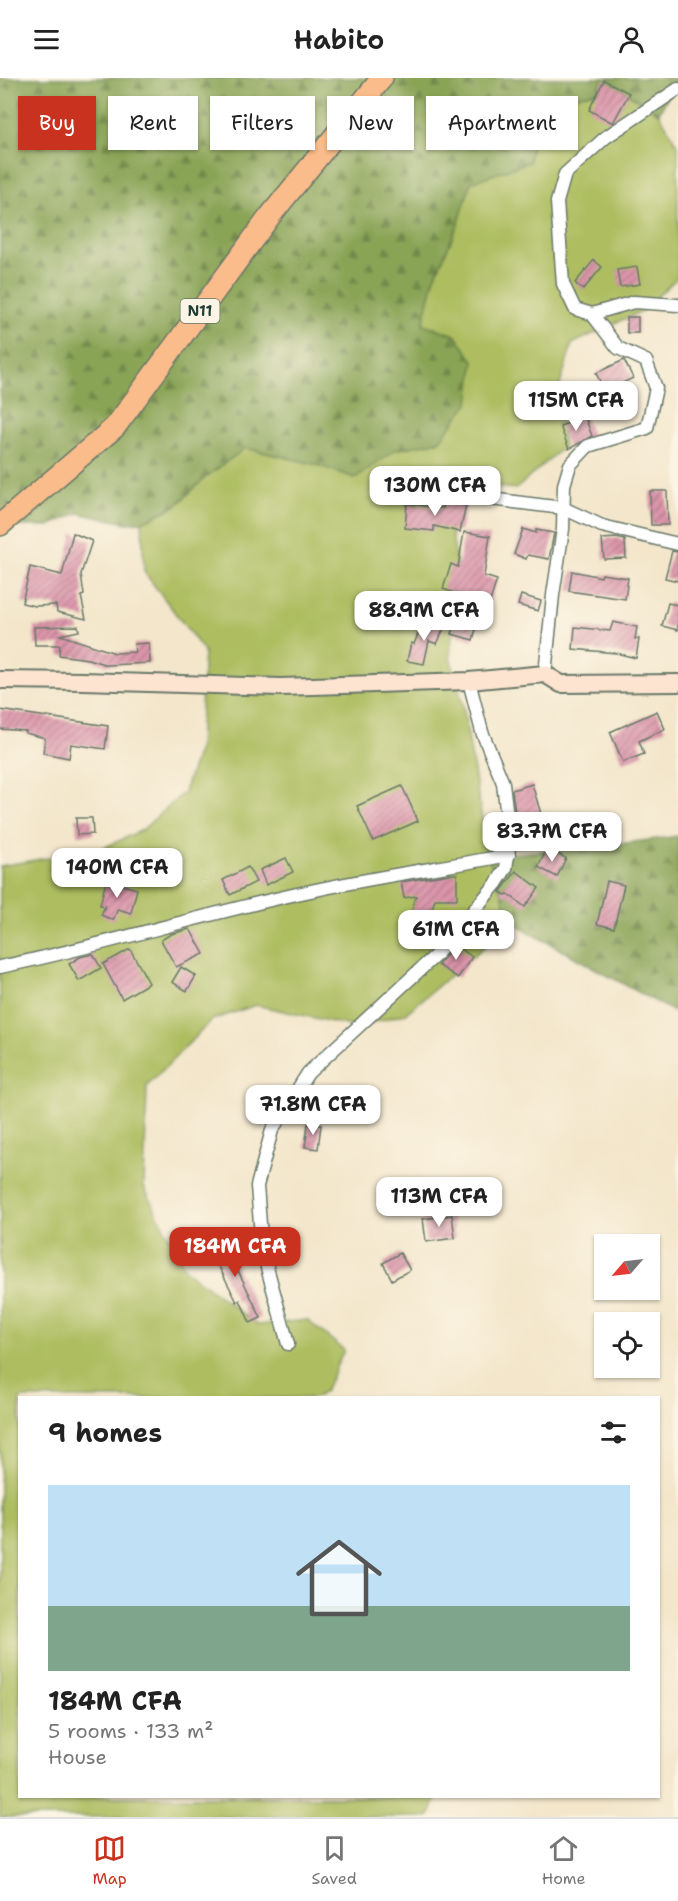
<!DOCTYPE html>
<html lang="en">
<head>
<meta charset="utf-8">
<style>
  :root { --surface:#fff; --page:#f6f6f6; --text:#222; --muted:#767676; --line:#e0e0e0; --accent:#c8321e }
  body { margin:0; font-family:"Shantell Sans",sans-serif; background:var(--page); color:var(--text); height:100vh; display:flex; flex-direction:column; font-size:22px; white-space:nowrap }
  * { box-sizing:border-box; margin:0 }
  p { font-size:20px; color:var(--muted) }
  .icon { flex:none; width:33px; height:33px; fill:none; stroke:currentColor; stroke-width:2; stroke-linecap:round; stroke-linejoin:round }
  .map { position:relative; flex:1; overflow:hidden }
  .panel { position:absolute; left:18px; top:1318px; width:642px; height:402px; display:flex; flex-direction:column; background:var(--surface); border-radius:0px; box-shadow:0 2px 4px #0004 }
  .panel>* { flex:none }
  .guide { position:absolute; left:18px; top:18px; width:642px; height:54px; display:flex; gap:12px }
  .needle { width:39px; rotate:242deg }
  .fabs { position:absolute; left:594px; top:1156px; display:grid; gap:12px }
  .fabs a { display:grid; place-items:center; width:66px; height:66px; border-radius:0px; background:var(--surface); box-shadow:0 2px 4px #0004; font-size:30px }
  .price { position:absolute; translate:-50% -51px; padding:0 14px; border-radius:12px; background:#fff; color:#222; font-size:20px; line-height:39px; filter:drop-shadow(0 2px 3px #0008) }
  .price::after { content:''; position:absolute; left:50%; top:36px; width:18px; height:14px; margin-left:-9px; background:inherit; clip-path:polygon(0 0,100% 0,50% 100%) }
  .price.current { background:var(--accent); color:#fff }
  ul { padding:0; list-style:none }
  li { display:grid; align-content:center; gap:12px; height:318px; padding:0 30px }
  li span { display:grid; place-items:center; height:186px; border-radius:0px; color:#555 }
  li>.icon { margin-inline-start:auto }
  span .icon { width:108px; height:108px; fill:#fffc; stroke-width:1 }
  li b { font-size:26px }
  h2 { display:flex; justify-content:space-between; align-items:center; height:72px; padding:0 30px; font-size:26px }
  .chip { padding:0 21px; border-radius:0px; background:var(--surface); box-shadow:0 2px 4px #0004; font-size:21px; line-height:54px }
  .chip.current { background:var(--accent); color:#fff }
  header { display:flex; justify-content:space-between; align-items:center; height:78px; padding:0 30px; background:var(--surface); font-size:27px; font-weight:600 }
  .dock { display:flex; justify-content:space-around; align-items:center; height:84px; border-top:2px solid var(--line); background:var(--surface); font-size:16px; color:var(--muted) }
  .dock a { display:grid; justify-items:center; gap:3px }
  .dock .current { color:var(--accent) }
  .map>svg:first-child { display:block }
  .green { fill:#adbd60; stroke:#667d4a; stroke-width:1.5 }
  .forest { fill:url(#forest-firs); stroke:#547045; stroke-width:1.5 }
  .building { fill:url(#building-hatch) }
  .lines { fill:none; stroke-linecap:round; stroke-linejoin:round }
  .street-casing { stroke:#697869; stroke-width:15 }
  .secondary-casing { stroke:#697869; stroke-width:20 }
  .highway-casing { stroke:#697869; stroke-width:24 }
  .street { stroke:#fff; stroke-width:12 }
  .secondary { stroke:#fde4d0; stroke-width:16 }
  .highway { stroke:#f9bc8a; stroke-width:21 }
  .labels { text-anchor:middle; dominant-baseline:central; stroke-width:4.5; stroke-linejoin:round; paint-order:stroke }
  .shield { fill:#fcf5e5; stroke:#617469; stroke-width:1.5 }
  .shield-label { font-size:15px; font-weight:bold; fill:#1f3d34 }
</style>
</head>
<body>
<header><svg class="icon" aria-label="menu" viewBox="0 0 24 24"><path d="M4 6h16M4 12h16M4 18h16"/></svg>Habito<svg class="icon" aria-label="person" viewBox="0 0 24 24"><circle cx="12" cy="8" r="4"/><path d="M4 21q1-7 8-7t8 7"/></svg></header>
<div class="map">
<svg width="678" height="1739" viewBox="0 0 678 1739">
  <defs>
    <pattern id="forest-firs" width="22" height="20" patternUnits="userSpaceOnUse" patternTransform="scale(1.5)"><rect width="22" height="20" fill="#8aa456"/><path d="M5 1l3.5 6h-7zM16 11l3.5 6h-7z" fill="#708748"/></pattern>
    <pattern id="building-hatch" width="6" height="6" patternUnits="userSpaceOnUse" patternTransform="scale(1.5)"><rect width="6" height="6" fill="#dc95ab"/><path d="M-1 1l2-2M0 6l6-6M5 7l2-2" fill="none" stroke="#b27b8c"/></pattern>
  </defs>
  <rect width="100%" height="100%" fill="#fcf5e5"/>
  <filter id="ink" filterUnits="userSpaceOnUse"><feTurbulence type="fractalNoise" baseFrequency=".0167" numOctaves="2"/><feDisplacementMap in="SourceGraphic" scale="12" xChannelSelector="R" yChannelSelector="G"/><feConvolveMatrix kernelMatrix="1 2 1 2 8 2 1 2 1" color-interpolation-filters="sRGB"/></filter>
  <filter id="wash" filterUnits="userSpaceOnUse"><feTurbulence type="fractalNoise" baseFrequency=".008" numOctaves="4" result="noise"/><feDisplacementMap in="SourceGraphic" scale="24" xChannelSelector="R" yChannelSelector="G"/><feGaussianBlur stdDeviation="1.35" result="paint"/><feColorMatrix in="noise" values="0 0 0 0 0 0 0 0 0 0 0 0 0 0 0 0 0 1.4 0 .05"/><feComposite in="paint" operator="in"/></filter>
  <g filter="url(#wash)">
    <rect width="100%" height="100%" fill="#f3e6cb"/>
    <!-- green -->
    <path class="green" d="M608,11H621L659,35L678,68V199L643,232L572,266L557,317L564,368L516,411L473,406L450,444L459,501L450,578L463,628L488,776L493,767L512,845L405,936L355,949L256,927L212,942L147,1008L144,1109L186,1193L258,1247L307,1242L344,1272L325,1313L315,1320H20V1719H437L429,1739H0V788L101,771L142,752L184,714L199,670L204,573L144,494L142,444L176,428L206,399L245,370L314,386L355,400L395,372L439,363L455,257L423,246L434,201L459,144L471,104L529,84L536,38L564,21Z"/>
    <!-- forest -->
    <g class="forest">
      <path d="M0,0H678L659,35L621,11H608L564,21L536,38L529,84L471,104L459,144L434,201L423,246L455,257L474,283L469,325L439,363L395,372L355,400L314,386L245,370L206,399L175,428L142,444L126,445L78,435L49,448H12L0,444Z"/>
      <path d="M678,758V936L512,845L488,778L611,767Z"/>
    </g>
    <g id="blocks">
      <!-- building -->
      <g class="building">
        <path d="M604,2L629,15L613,45L589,32Z"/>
        <path d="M594,182L602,189L583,212L575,205Z"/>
        <path d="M637,189L640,206L620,209L617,192Z"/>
        <rect x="627" y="239" width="11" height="16"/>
        <path d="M624,282L633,300L605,314L596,295Z"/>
        <path d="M585,339L592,358L569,371L560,348Z"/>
        <path d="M650,413H667L668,447H651Z"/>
        <path d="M444,423L466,428L460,454L434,448V453L405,450L407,426L443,430Z"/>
        <path d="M523,451L536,455V452L554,455L549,481L528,477L526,481L514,476Z"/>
        <path d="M464,454L490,458L484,498L497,502L489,526L479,523L472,550L476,551L473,562L452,556L455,545L462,547L469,520L443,511L451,486L458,489Z"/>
        <path d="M73,455L92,463L81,496L84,517L81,518L86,541L57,534L56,527L35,528L22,525L30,489L62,497Z"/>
        <path d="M616,460L625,462L626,480L604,481L602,461Z"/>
        <path d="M672,473L678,474V503L665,500Z"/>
        <path d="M572,493L601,499L602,496L628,500L625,521L569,513Z"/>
        <path d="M521,517L541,523L538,533L518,527Z"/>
        <path d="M668,525L678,527V552L662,548Z"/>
        <path d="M424,541L444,550L437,566L429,563L424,586L407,583L411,565L414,566Z"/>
        <path d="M613,544L637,549L635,561H639L636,580L616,575L573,571L575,549L610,553Z"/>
        <path d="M78,548L79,553L60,557L115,575L135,574L134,566L149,565L150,585L107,587L88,581L59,577L60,567H35L34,549Z"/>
        <path d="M0,632L108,648L105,671L71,666L69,680L43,675L45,660L25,655L26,653L0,651Z"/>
        <path d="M657,633L665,651L639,663L644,676L623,684L610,654Z"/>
        <path d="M532,706L547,756L519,764L512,712Z"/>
        <path d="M402,708L418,743L373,763L357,728Z"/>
        <path d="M76,740H92L93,756L77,757Z"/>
        <path d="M547,771L566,780L557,799L538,789Z"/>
        <path d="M286,780L293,794L266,807L260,792Z"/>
        <path d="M248,789L256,804L230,817L223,802Z"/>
        <path d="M516,793L539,810L525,829L508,816L506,817L500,814Z"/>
        <path d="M450,796H457V821H435L424,857L406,851L416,818L404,820L401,804Z"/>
        <path d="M106,803L137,811L131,835L118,831L113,842L101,837L105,828L100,827Z"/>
        <path d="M607,803L624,807L614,850L597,846Z"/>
        <path d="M190,851L204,876L176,889L161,862L171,856Z"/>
        <path d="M455,867L472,879L458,900L438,887Z"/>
        <path d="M130,871L149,905L122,921L103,886Z"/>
        <path d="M93,876L101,890L79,903L69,886L80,879Z"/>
        <path d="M181,889L196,898L187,913L172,904Z"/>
        <path d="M308,1046L321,1047L318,1071L305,1069Z"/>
        <path d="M452,1137L455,1160L426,1164L423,1141Z"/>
        <path d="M234,1161L241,1176L232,1180L261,1240L250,1245L240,1222L237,1224L211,1173Z"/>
        <path d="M400,1175L410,1192L392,1202L383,1185Z"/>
      </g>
    </g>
  </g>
  <g filter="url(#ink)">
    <use href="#blocks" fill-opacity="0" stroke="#697869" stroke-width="1.5"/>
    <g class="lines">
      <defs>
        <g id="street">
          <path d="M592,236L634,224L678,227"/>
          <path d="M466,418L563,430L602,448L678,466"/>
          <path d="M545,596L553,517L563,451L564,407L570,387L588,368L647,350L656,310L646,283L618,270L592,236L575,231L563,206L557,124L565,96L606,59L678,11"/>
          <path d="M0,889C103,868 203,836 306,814C373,799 441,790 509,777"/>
          <path d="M288,1266L262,1171L257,1108L272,1052L308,995L437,876L496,806L506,790L510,764L503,705L482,654L469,603"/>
        </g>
        <path id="secondary" d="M0,602L83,603L281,609L469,603L545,596L561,606L678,605"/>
        <path id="highway" d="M0,447L115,349L270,138L382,0"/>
      </defs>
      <!-- street casing -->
      <use href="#street" class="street-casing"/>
      <!-- secondary casing -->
      <use href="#secondary" class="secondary-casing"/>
      <!-- highway casing -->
      <use href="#highway" class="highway-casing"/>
      <!-- street -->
      <use href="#street" class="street"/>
      <!-- secondary -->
      <use href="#secondary" class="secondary"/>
      <!-- highway -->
      <use href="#highway" class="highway"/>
    </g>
  </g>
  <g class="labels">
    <!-- shield labels -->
    <rect class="shield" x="180.5" y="221" width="39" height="24" rx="4.5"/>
    <g class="shield-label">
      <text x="200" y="233">N11</text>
    </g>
  </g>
</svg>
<div class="fabs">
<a><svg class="needle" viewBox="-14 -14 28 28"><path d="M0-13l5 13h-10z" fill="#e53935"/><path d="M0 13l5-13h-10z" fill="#767676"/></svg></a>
<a><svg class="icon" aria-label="locate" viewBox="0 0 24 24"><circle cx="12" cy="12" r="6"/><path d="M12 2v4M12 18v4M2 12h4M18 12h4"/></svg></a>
</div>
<b class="price" style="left:576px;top:354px">115M CFA</b>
<b class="price" style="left:435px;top:439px">130M CFA</b>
<b class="price" style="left:424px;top:564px">88.9M CFA</b>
<b class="price" style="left:552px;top:785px">83.7M CFA</b>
<b class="price" style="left:117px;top:821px">140M CFA</b>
<b class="price" style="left:456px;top:883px">61M CFA</b>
<b class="price" style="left:313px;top:1058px">71.8M CFA</b>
<b class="price" style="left:439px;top:1150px">113M CFA</b>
<b class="price current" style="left:235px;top:1200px">184M CFA</b>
<div class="guide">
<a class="chip current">Buy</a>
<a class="chip">Rent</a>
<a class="chip">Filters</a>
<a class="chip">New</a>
<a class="chip">Apartment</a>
</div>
<section class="panel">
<h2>9 homes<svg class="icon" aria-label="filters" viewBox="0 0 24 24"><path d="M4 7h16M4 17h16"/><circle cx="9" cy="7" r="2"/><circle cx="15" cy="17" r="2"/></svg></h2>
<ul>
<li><span style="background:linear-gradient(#bfe0f5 65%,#7fa58c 0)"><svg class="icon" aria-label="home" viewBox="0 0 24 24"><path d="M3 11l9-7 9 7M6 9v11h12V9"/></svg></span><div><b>184M CFA</b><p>5 rooms · 133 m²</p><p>House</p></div></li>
</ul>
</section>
</div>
<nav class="dock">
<a class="current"><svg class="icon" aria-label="map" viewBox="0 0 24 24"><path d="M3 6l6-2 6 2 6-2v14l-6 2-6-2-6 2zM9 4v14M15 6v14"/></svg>Map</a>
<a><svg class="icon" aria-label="saved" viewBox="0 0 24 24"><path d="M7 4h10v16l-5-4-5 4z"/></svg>Saved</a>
<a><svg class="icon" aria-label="home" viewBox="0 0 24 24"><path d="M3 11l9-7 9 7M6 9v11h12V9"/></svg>Home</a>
</nav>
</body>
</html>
